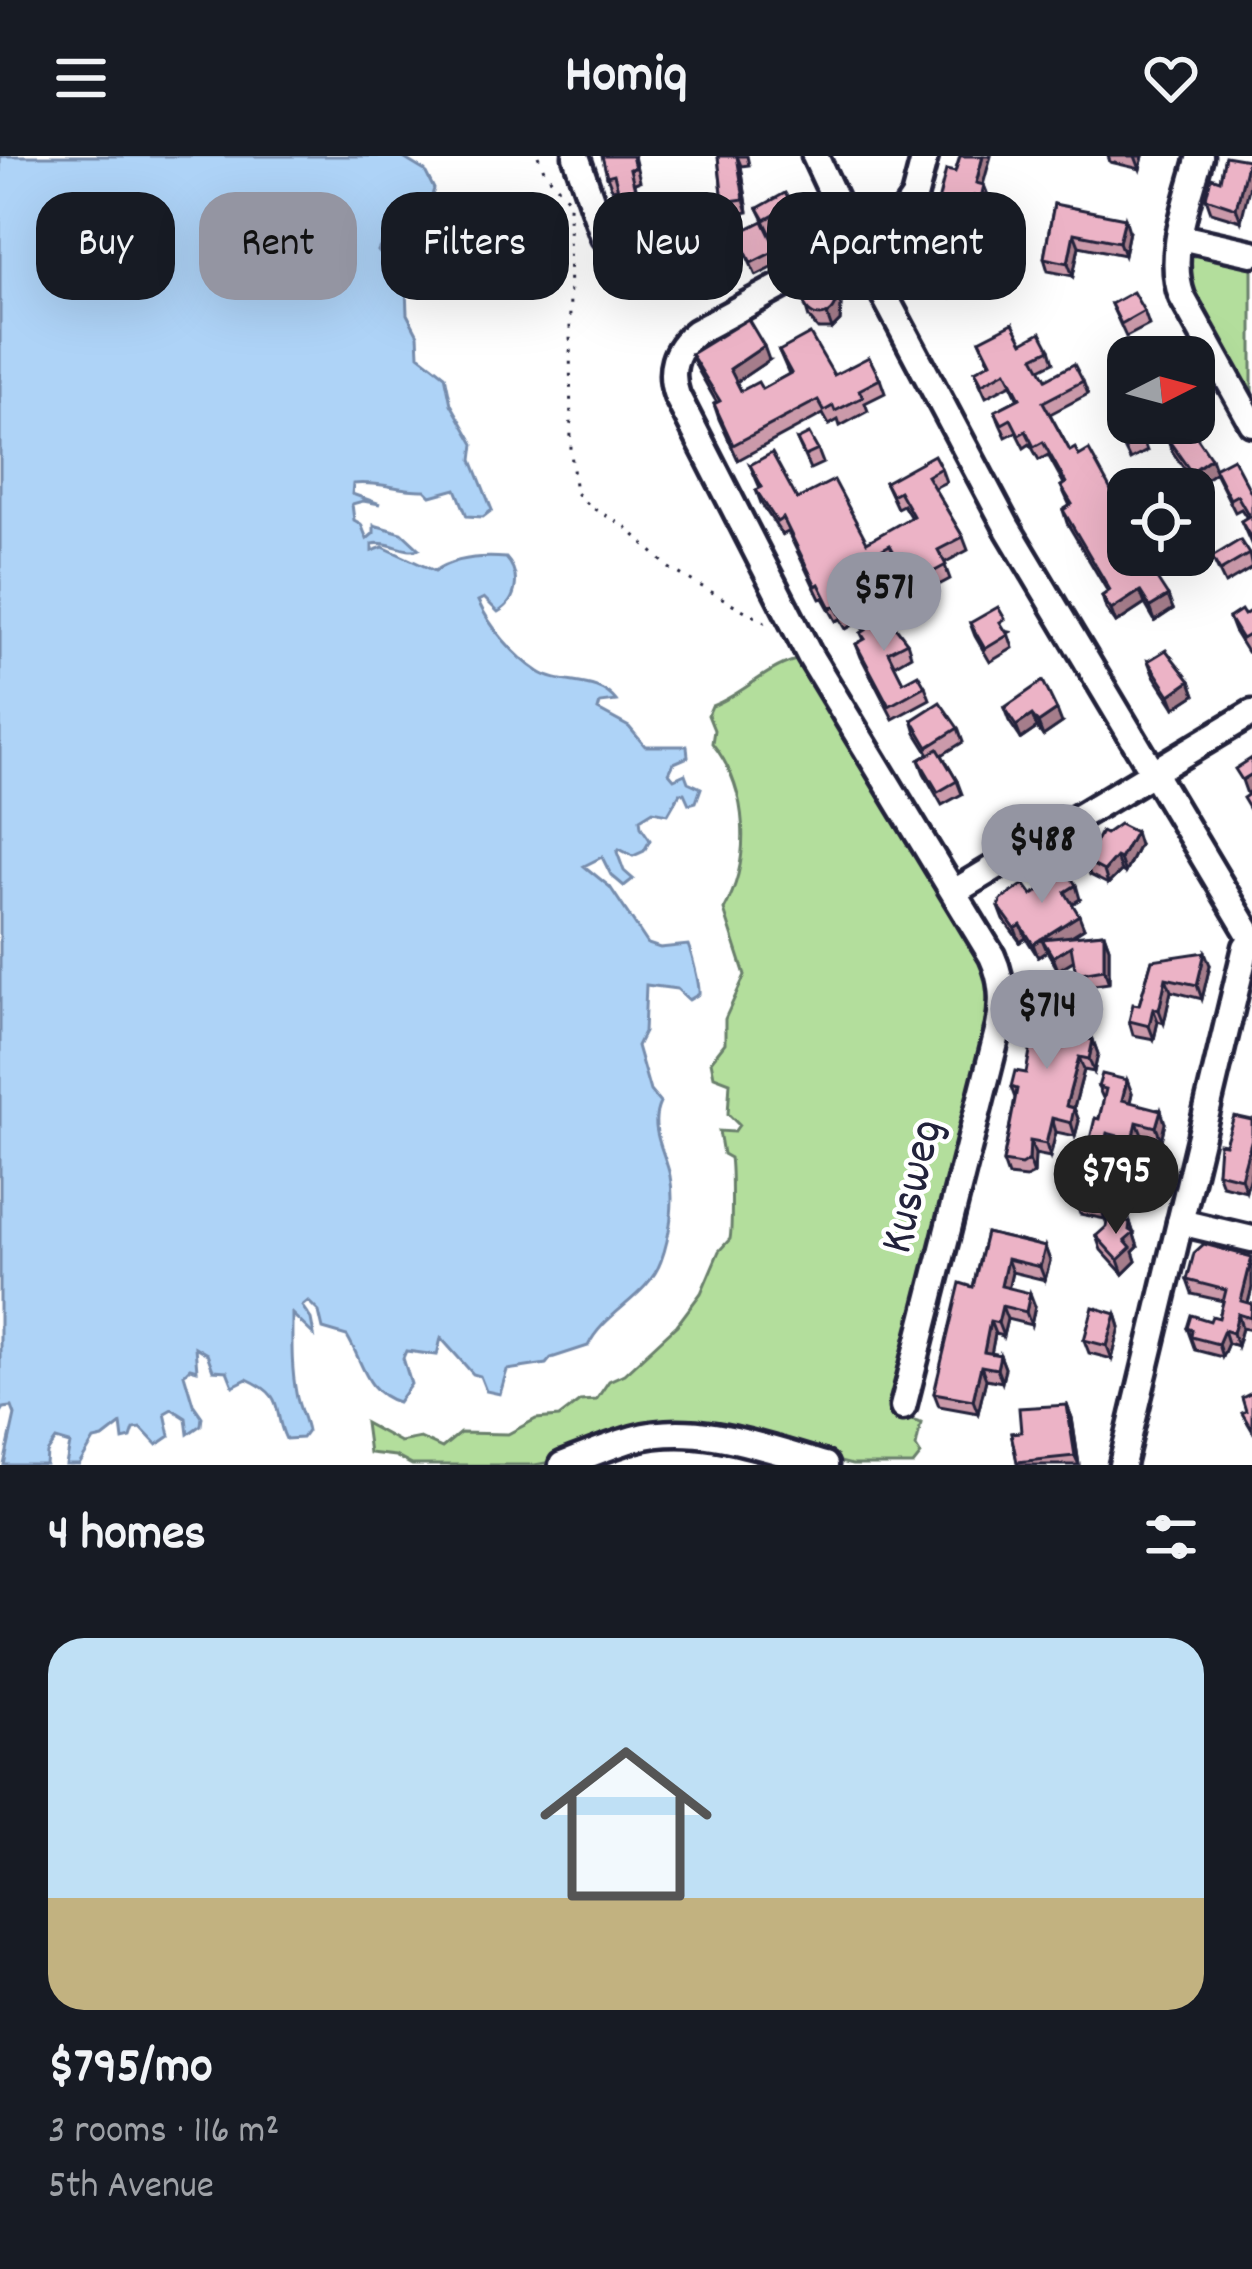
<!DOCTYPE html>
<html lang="en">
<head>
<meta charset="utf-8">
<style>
  :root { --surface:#171b24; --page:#242831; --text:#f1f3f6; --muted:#9ea1a6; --accent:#9495a2 }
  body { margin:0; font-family:Dekko,sans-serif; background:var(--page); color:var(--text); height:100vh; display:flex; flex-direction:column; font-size:45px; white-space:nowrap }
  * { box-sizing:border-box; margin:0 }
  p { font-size:39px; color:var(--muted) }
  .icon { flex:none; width:66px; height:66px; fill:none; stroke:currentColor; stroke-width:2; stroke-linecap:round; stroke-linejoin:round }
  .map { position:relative; height:1309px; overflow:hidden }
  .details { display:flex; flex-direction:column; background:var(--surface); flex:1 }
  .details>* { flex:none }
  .top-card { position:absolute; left:36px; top:36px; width:1182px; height:108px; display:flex; gap:24px }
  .needle { width:78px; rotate:84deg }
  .buttons { position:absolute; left:1107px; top:180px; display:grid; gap:24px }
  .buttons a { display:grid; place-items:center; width:108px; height:108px; border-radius:24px; background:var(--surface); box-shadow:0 12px 48px #0002; font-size:60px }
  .price { position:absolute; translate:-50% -102px; padding:0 27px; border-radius:42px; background:var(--accent); color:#111; font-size:39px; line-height:78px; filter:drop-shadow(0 3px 6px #0008) }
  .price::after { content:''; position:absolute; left:50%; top:72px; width:36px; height:27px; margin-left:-18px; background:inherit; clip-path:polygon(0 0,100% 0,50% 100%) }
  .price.selected { background:#222; color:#fff }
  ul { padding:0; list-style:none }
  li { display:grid; align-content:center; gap:24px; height:636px; padding:0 48px }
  li span { display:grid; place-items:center; height:372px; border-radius:36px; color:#555 }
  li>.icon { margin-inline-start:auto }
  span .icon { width:216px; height:216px; fill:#fffc; stroke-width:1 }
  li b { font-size:51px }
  h2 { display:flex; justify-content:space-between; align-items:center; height:144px; padding:0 48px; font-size:51px }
  .chip { padding:0 42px; border-radius:36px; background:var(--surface); box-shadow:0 12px 48px #0002; font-size:42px; line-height:108px }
  .chip.selected { background:var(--accent); color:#111 }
  header { display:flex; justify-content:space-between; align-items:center; height:156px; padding:0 48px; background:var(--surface); font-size:54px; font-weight:800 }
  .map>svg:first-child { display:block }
  .green { fill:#b3de9c; stroke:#6a806c; stroke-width:3 }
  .water { fill:#aed3f7; stroke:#768cac; stroke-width:3 }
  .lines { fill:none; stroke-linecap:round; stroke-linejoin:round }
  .minor-casing { stroke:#22223b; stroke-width:33 }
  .path { stroke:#22223b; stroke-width:3; stroke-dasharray:3 9; stroke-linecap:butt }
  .minor { stroke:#fff; stroke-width:24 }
  .wall { fill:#cb9aaa; stroke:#22223b; stroke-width:3 }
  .shaded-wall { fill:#a57d8b; stroke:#22223b; stroke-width:3 }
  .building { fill:#ecb3c6; stroke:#22223b; stroke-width:3 }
  .labels { text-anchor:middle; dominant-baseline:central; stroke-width:9; stroke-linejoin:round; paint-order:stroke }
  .street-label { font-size:48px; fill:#22223b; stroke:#fff }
</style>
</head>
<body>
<header><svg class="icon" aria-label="menu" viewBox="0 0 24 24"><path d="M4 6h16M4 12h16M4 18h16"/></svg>Homiq<svg class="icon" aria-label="heart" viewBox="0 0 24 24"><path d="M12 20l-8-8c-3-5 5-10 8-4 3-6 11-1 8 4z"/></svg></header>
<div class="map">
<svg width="1252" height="1309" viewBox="0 0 1252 1309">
  <rect width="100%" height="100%" fill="#fff"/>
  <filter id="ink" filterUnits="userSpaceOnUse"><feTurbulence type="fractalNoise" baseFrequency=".00833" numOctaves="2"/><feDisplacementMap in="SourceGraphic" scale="24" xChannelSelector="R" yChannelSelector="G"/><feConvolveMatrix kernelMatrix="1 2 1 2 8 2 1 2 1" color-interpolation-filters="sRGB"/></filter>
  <g filter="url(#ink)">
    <!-- green -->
    <g class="green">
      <path d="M1191,94L1252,101V254L1188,143L1187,98Z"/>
      <path d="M796,504L807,505L987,804L995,851L920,1151L913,1157L902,1199L906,1207L888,1245L895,1250L894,1259L921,1267L916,1291L921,1299L913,1309H852L715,1275L535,1309H412L395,1300L369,1297L365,1267L400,1286L420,1282L442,1292L460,1277L508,1278L536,1263L559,1261L580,1245L596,1244L609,1225L624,1218L677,1169L701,1137L719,1095L730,1083C732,1074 732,1013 730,1002L723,998L719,975L734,976L739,969L728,958L730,926L714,920L711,905L725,887V863L745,819L724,754C752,703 749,633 712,587L714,574L708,559L712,550C742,539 764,513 796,504Z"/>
    </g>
    <!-- water -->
    <path class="water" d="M0,0H400L425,15L434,33L428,52L409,58L429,76L430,88L423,89L393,76L386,78L378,95L383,101L381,107L389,110L406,132L407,158L418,179L419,199L445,219L451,248L474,288L472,304L492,354L483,361L467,360L456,333L431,340L425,334C399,335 381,325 353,328L352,338L380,348L363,345L352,348L354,364L361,368L367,383L374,377V369L402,377L419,393C405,398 389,384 372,388V395L383,391L435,415C456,401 482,400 506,402C521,418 518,445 498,456L484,442L478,445C490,471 514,500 539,516C562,531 597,520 616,545L600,547L598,554L629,571L645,590H687L688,601L674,607L669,617L674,623L685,618L688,626L701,632L696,646L689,648L684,637H680L668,658L653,655L640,663L641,671L650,684L644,695L633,700L619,693L617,696L624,715L633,723L624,730L611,719L602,701L584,710L610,731L648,788L660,792L688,789C692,799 700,829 699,838L689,844L677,833L646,829L644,876L637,890L650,935L660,947C648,972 665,996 670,1020C675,1045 670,1081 661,1105C648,1141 603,1157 588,1190L551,1202L546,1208L507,1214L500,1238L486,1235L480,1220L473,1218L441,1182L437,1199L406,1195L403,1202L411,1228L398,1246C365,1236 364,1208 347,1180L323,1173L319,1156L308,1145L302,1150L311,1163L314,1179L292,1158C292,1185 291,1210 296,1237C298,1251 305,1262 307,1275L302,1282L286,1283C271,1253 288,1242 247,1223L233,1230L227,1215L213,1214L207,1198L195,1191L197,1214L190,1212L184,1218L193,1248L202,1261L201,1269L188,1278L186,1262L172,1253L165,1257L170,1280L157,1289L141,1272L134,1273L131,1282L123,1284L121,1268L103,1282L94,1284L79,1309H66L70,1288L56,1284L47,1297L46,1309H4L15,1259L12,1251L4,1252L0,1258Z"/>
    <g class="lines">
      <defs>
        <g id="minor">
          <path d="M576,0L604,81"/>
          <path d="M815,0L848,71L1008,373L1252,782"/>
          <path d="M1200,0C1189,43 1166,98 1182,141L1252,267"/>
          <path d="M1180,81L1252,97"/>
          <path d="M954,736L1252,557"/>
          <path d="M1180,1066L1252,1083"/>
          <path d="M903,1251L999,871C1004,846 1003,824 992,800L810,500L677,240C668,215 674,193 696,176L896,68L914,42L925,0"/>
          <path d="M562,1309C585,1300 609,1290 633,1283C696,1265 765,1292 825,1309"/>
          <path d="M1122,1309L1246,791L1252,783"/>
        </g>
      </defs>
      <!-- minor casing -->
      <use href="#minor" class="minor-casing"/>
      <!-- path -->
      <path class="path" d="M538,0L545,16L569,44L571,297L576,337L589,350L626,371L669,412L770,469"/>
      <!-- minor -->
      <use href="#minor" class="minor"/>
    </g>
    <!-- wall -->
    <g class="wall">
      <path d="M634,0L640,25L635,27L640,48L663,85L668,98L665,99L669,110L646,118L625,71L617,32L612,33L607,20Z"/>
      <path d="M718,0H747L749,9L741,10L748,56L727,59L723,46Z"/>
      <path d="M1108,0H1143L1140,13L1110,6Z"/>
      <path d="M1225,0L1241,65L1211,56L1206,42L1220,24Z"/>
      <path d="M955,16L983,28L989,42L986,56L978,54L973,76L966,74L951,139L931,134L926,121L939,69L935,58Z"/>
      <path d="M1054,48L1129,75L1124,99L1079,90L1073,120L1048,115L1044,102Z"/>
      <path d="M792,49L796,63L770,77L758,52Z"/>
      <path d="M737,78L777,94L782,107L756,120Z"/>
      <path d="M836,136L841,149L840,165L832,173H818L809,162L805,149Z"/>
      <path d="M1111,148L1144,155L1149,169L1126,181Z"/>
      <path d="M980,184L1023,186L1050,193L1054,206L1040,213L1046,223L1083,225L1088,238L1050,258L1070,295L1125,360L1128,368V374L1125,376L1128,399L1155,412L1151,414L1173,453L1155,465L1145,448L1116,467L1106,453L1102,440L1108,436L1067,367L1063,354L1070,350L1061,330L1064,328L1048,299L1039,304L1030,288L1024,292L1016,276L1006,281L1000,268L995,255L1018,243L1011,228L986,241L980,228L975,215L990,207Z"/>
      <path d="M779,195L834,219L880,223L885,237L865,247L868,255L840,270L838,264L829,269L823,258L738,304L719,263L714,248L717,247L697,212L691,198L769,204L736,226L741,235L762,233L789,218Z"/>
      <path d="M1110,264L1142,282L1147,295L1130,304Z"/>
      <path d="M1167,282L1252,338V390L1241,365L1247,362L1241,353L1235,356L1215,316L1196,330L1172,295Z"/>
      <path d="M797,284L818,294L823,307L810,313Z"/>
      <path d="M750,309L797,343L867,386L911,362L903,349L897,352L885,326L941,312L946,326L934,332L963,381L968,394L944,407L950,423L916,441L895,402L844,430L856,452L883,465L907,486L911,499L894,509L903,526L925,530L930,543L893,563L861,501L856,488L864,484L861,477L864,475L859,466L846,473L840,463L836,465L823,442L820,443L788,376L782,379L761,347L756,334L760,332Z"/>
      <path d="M1249,398L1252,412L1225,428L1212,401Z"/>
      <path d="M1252,454V493L1247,496L1234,475L1229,462L1244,459Z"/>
      <path d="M970,467L1010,476L1008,477L1013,492L990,506L975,480Z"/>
      <path d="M1148,505L1190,525L1195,539L1175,552L1153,518Z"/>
      <path d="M1004,552L1062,567L1043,580L1037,572L1021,583L1009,565Z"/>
      <path d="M912,564L958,572L963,586L942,599L957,625L962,638L942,649L924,617L919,604L929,598L916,577Z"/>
      <path d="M1105,678L1139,689L1125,717L1121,715L1108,728L1090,719L1085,705Z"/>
      <path d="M1045,715L1080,743L1072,748L1084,772L1070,781L1104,777L1109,791V827L1080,831L1074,804L1058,814L1047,795L1038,801L1026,782L1020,786L1004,764L999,751L1032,739L1050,728Z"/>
      <path d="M1152,804L1210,809L1202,843L1171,835L1164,867L1158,865L1154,883L1133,879L1129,865L1139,849Z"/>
      <path d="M1070,841L1085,844L1090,857L1085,883L1093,884L1098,898L1094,916L1084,914L1074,952L1079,965L1075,980L1056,976L1050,1001L1035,998L1034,1018L1026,1022L1008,1020L1003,1006L1015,942L1011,931L1026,917Z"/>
      <path d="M1098,931L1132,937L1130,946L1165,967L1161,984L1142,979L1138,997L1112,991L1106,1015L1112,1029L1105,1063L1080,1058L1075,1045L1104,944Z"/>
      <path d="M1252,964V1012L1246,1035L1222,1029L1217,1016L1225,988Z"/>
      <path d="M1130,1066L1138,1091L1133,1096L1136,1105L1123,1118L1101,1094L1096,1080Z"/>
      <path d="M986,1077L1045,1091L1050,1105L1045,1124L1012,1116L1008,1132L1035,1150L1031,1169L1007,1163L1003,1180L995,1178L991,1197L1000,1199L1005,1212L1002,1226L986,1223L978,1257L939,1250L934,1237L973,1131Z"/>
      <path d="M1187,1124L1252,1132L1248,1147L1252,1148V1174L1242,1172L1237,1190L1228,1187L1222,1201L1195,1194L1187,1172L1219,1162L1223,1145L1192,1138Z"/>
      <path d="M1116,1158L1120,1171L1112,1203L1089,1197L1084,1184Z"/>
      <path d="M1067,1249L1072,1262L1079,1309H1018L1011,1277L1021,1276Z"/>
    </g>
    <!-- shaded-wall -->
    <g class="shaded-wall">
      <path d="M737,0L741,10L748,56L744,43Z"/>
      <path d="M983,0H991L980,40L976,27Z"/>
      <path d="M1135,0H1143L1140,13Z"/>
      <path d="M1248,4L1252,20L1241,65L1236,52Z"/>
      <path d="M984,29L989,42L986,56L981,42Z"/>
      <path d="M974,40L978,54L973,76L968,63Z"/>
      <path d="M962,61L966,74L951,139L947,126Z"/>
      <path d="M1125,62L1129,75L1124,99L1119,86Z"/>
      <path d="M1074,77L1079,90L1073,120L1068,107Z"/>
      <path d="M836,136L841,149L840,165L832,173L827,159Z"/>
      <path d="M764,190L769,204L735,227L730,213Z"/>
      <path d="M1211,302L1216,316L1196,330L1191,316Z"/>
      <path d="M1150,399L1155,412L1149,416L1144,403Z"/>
      <path d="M1140,435L1145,448L1116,467L1111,454Z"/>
      <path d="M1168,440L1173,453L1155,465L1150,451Z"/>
      <path d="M1190,525L1195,539L1175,552L1170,539Z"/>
      <path d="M1057,554L1062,567L1043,580L1038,567Z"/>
      <path d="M1032,559L1037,572L1021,583L1016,570Z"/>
      <path d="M1252,618V634L1247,638L1242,624Z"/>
      <path d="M1135,676L1139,689L1125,717L1120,703Z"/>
      <path d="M1116,701L1121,715L1108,728L1104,715Z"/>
      <path d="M1076,729L1080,743L1069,750L1065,736Z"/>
      <path d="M1079,759L1084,772L1049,794L1042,783L1047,795L1038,801L1033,788Z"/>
      <path d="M1021,769L1026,782L1020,786L1015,773Z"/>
      <path d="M1104,777L1109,791V827L1104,813Z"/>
      <path d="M1071,790L1076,803L1058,814L1053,801Z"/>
      <path d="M1205,796L1210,809L1202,843L1197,829Z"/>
      <path d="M1166,822L1171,835L1164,867L1159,854Z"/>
      <path d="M1085,844L1090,857L1083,894L1079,881Z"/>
      <path d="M1153,852L1158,865L1154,883L1149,870Z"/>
      <path d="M1093,884L1098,898L1094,916L1089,903Z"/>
      <path d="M1079,901L1084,914L1074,952L1079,965L1075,980L1066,950Z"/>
      <path d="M1127,924L1132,937L1127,958L1122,944Z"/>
      <path d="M1161,954L1165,967L1161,984L1156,971Z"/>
      <path d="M1052,962L1056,976L1050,1001L1046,988Z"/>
      <path d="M1137,966L1142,979L1138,997L1133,984Z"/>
      <path d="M1107,977L1112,991L1103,1027L1098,1014Z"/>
      <path d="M1251,982L1252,1012L1246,1035L1241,1022Z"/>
      <path d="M1030,985L1035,998L1034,1018L1029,1004Z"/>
      <path d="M1107,1016L1112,1029L1105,1063L1100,1050Z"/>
      <path d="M1130,1066L1138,1091L1133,1096L1136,1105L1123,1118L1118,1104Z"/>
      <path d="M1045,1091L1050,1105L1045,1124L1040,1111Z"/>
      <path d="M1252,1101V1132L1245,1158L1241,1145Z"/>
      <path d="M1007,1103L1012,1116L1006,1143L1001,1130Z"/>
      <path d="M1030,1137L1035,1150L1031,1169L1026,1156Z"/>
      <path d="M1002,1150L1007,1163L1003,1180L998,1167Z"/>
      <path d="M1116,1158L1120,1171L1112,1203L1107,1190Z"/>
      <path d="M1238,1158L1242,1172L1237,1190L1233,1177Z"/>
      <path d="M990,1165L995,1178L989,1209L984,1196Z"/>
      <path d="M1224,1174L1228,1187L1222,1201L1218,1188Z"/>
      <path d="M1000,1199L1005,1212L1002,1226L997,1213Z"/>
      <path d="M981,1210L986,1223L978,1257L973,1244Z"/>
      <path d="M1067,1249L1072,1262L1079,1309L1075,1300Z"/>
    </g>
    <!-- building -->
    <g class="building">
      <path d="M602,0H632L635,12L630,13L639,49L645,47L663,85L660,86L664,97L641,105L621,57L624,56L614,18L607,20Z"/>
      <path d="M718,0H737L744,43L723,46Z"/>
      <path d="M960,0H983L976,27L984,29L981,42L974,40L968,63L962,61L947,126L926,121L941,60L935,58L946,14L955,16Z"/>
      <path d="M1225,0L1248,4L1236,52L1206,42L1211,21L1220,24Z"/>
      <path d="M785,37L792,49L765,64L758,52Z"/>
      <path d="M1054,48L1125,62L1119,86L1074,77L1068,107L1044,102Z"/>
      <path d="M763,65L777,94L751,107L737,78Z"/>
      <circle cx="820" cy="144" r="16"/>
      <path d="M1133,136L1144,155L1121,168L1111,148Z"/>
      <path d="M748,163L764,190L730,213L741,235L758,226L762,233L791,217L779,195L810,178L834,219L869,201L880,223L859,234L863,241L835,255L833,250L824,255L818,244L733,289L714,248L720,245L691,198Z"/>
      <path d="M1013,167L1023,186L1041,176L1050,193L1034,201L1046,223L1074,208L1083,225L1043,246L1070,295L1075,292L1079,300L1089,294L1125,360L1117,364L1128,381V399H1150L1144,403L1168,440L1150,451L1140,435L1111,454L1102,440L1110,434L1063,354L1072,348L1061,330L1066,327L1043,286L1034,291L1026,275L1019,279L1011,263L1002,268L995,255L1020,242L1006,215L982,228L975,215L991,206L980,184Z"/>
      <path d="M1127,254L1128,267H1134L1142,282L1125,291L1110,264Z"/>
      <path d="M1188,268L1211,302L1191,316L1167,282Z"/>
      <path d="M809,278L818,294L805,300L797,284Z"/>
      <path d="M772,297L797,343L834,324L867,386L913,360L899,335L892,339L885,326L934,299L941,312L927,320L963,381L938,394L946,409L911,428L890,389L838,417L856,451L841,460L835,450L831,452L819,428L816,430L783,362L777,366L756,334L762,331L750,309Z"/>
      <path d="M1233,302L1252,338V384L1241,365L1249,360L1237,339L1230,343L1214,312Z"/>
      <path d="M1240,384L1249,398L1220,415L1212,401Z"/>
      <path d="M871,443L883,465L888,461L907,486L888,496L903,526L918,518L925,530L889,550L856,488L865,483L861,477L866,474L854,452Z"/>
      <path d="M998,451L1005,463L1000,466L1008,479L985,493L970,467Z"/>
      <path d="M1241,454L1244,459L1252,454V477L1242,483L1229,462Z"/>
      <path d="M1166,494L1190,525L1170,539L1148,505Z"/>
      <path d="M1043,525L1057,554L1038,567L1032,559L1016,570L1004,552Z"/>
      <path d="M940,546L958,572L928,591L912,564Z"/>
      <path d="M938,593L957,625L938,636L919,604Z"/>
      <path d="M1252,602V618L1242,624L1235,613Z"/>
      <path d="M1252,636V657L1243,642Z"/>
      <path d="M1119,668L1135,676L1120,703L1116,701L1104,715L1085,705L1101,676L1105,678Z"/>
      <path d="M1060,705L1076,729L1065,736L1079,759L1033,788L1021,769L1015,773L999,751L1001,744L1024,728L1032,739L1053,727L1045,715Z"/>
      <path d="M1104,777V813L1076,818L1071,790L1053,801L1042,783Z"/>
      <path d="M1205,796L1197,829L1166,822L1159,854L1153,852L1149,870L1129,865L1133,848L1139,849L1152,804Z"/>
      <path d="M1043,824L1066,829L1064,839L1085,844L1079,881L1093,884L1089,903L1079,901L1066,950L1074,952L1071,967L1052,962L1046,988L1030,985L1029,1004L1021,1009L1003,1006L1017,933L1011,931L1015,915L1026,917Z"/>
      <path d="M1102,918L1127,924L1122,944L1161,954L1156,971L1137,966L1133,984L1107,977L1098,1014L1107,1016L1100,1050L1075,1045L1095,962L1099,963L1106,933L1098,931Z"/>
      <path d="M1234,960L1252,964V982L1241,1022L1217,1016L1219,987L1225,988Z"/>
      <path d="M1108,1062L1130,1066L1129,1074L1134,1077L1125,1085L1131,1092L1118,1104L1096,1080L1106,1071Z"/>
      <path d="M986,1077L1045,1091L1040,1111L1007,1103L1001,1130L1030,1137L1026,1156L1002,1150L998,1167L990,1165L984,1196L1000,1199L997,1213L981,1210L973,1244L934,1237L960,1127L973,1131Z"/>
      <path d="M1204,1088L1252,1101L1241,1145L1252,1148L1251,1162L1238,1158L1233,1177L1224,1174L1218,1188L1191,1181L1192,1174L1187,1172L1191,1159L1210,1165L1212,1160L1219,1162L1226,1134L1187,1124L1194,1097Z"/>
      <path d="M1093,1151L1116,1158L1107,1190L1084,1184Z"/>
      <path d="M1252,1237V1274L1242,1257L1246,1255L1242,1242Z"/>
      <path d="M1067,1249L1075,1300L1017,1306L1011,1277L1021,1276L1019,1252Z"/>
    </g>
  </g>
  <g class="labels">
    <!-- street labels -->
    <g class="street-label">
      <text transform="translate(915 1031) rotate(-76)">Kusweg</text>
    </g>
  </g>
</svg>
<div class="buttons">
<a><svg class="needle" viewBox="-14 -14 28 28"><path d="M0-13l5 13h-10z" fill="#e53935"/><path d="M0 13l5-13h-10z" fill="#9ea1a6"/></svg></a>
<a><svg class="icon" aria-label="locate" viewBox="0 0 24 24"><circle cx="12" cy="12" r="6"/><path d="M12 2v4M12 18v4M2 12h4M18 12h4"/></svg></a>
</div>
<b class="price" style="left:884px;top:498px">$571</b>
<b class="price" style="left:1042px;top:750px">$488</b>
<b class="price" style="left:1047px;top:916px">$714</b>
<b class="price selected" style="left:1116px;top:1081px">$795</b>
<div class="top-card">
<a class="chip">Buy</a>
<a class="chip selected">Rent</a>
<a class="chip">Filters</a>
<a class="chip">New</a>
<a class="chip">Apartment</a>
</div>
</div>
<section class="details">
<h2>4 homes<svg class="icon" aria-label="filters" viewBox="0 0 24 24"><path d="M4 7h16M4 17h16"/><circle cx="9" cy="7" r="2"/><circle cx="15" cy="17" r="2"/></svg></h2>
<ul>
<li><span style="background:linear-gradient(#bfe0f5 70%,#c2b280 0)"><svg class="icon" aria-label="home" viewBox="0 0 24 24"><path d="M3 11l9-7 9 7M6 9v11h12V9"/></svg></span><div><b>$795/mo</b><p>3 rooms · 116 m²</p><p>5th Avenue</p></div></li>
</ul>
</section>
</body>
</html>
